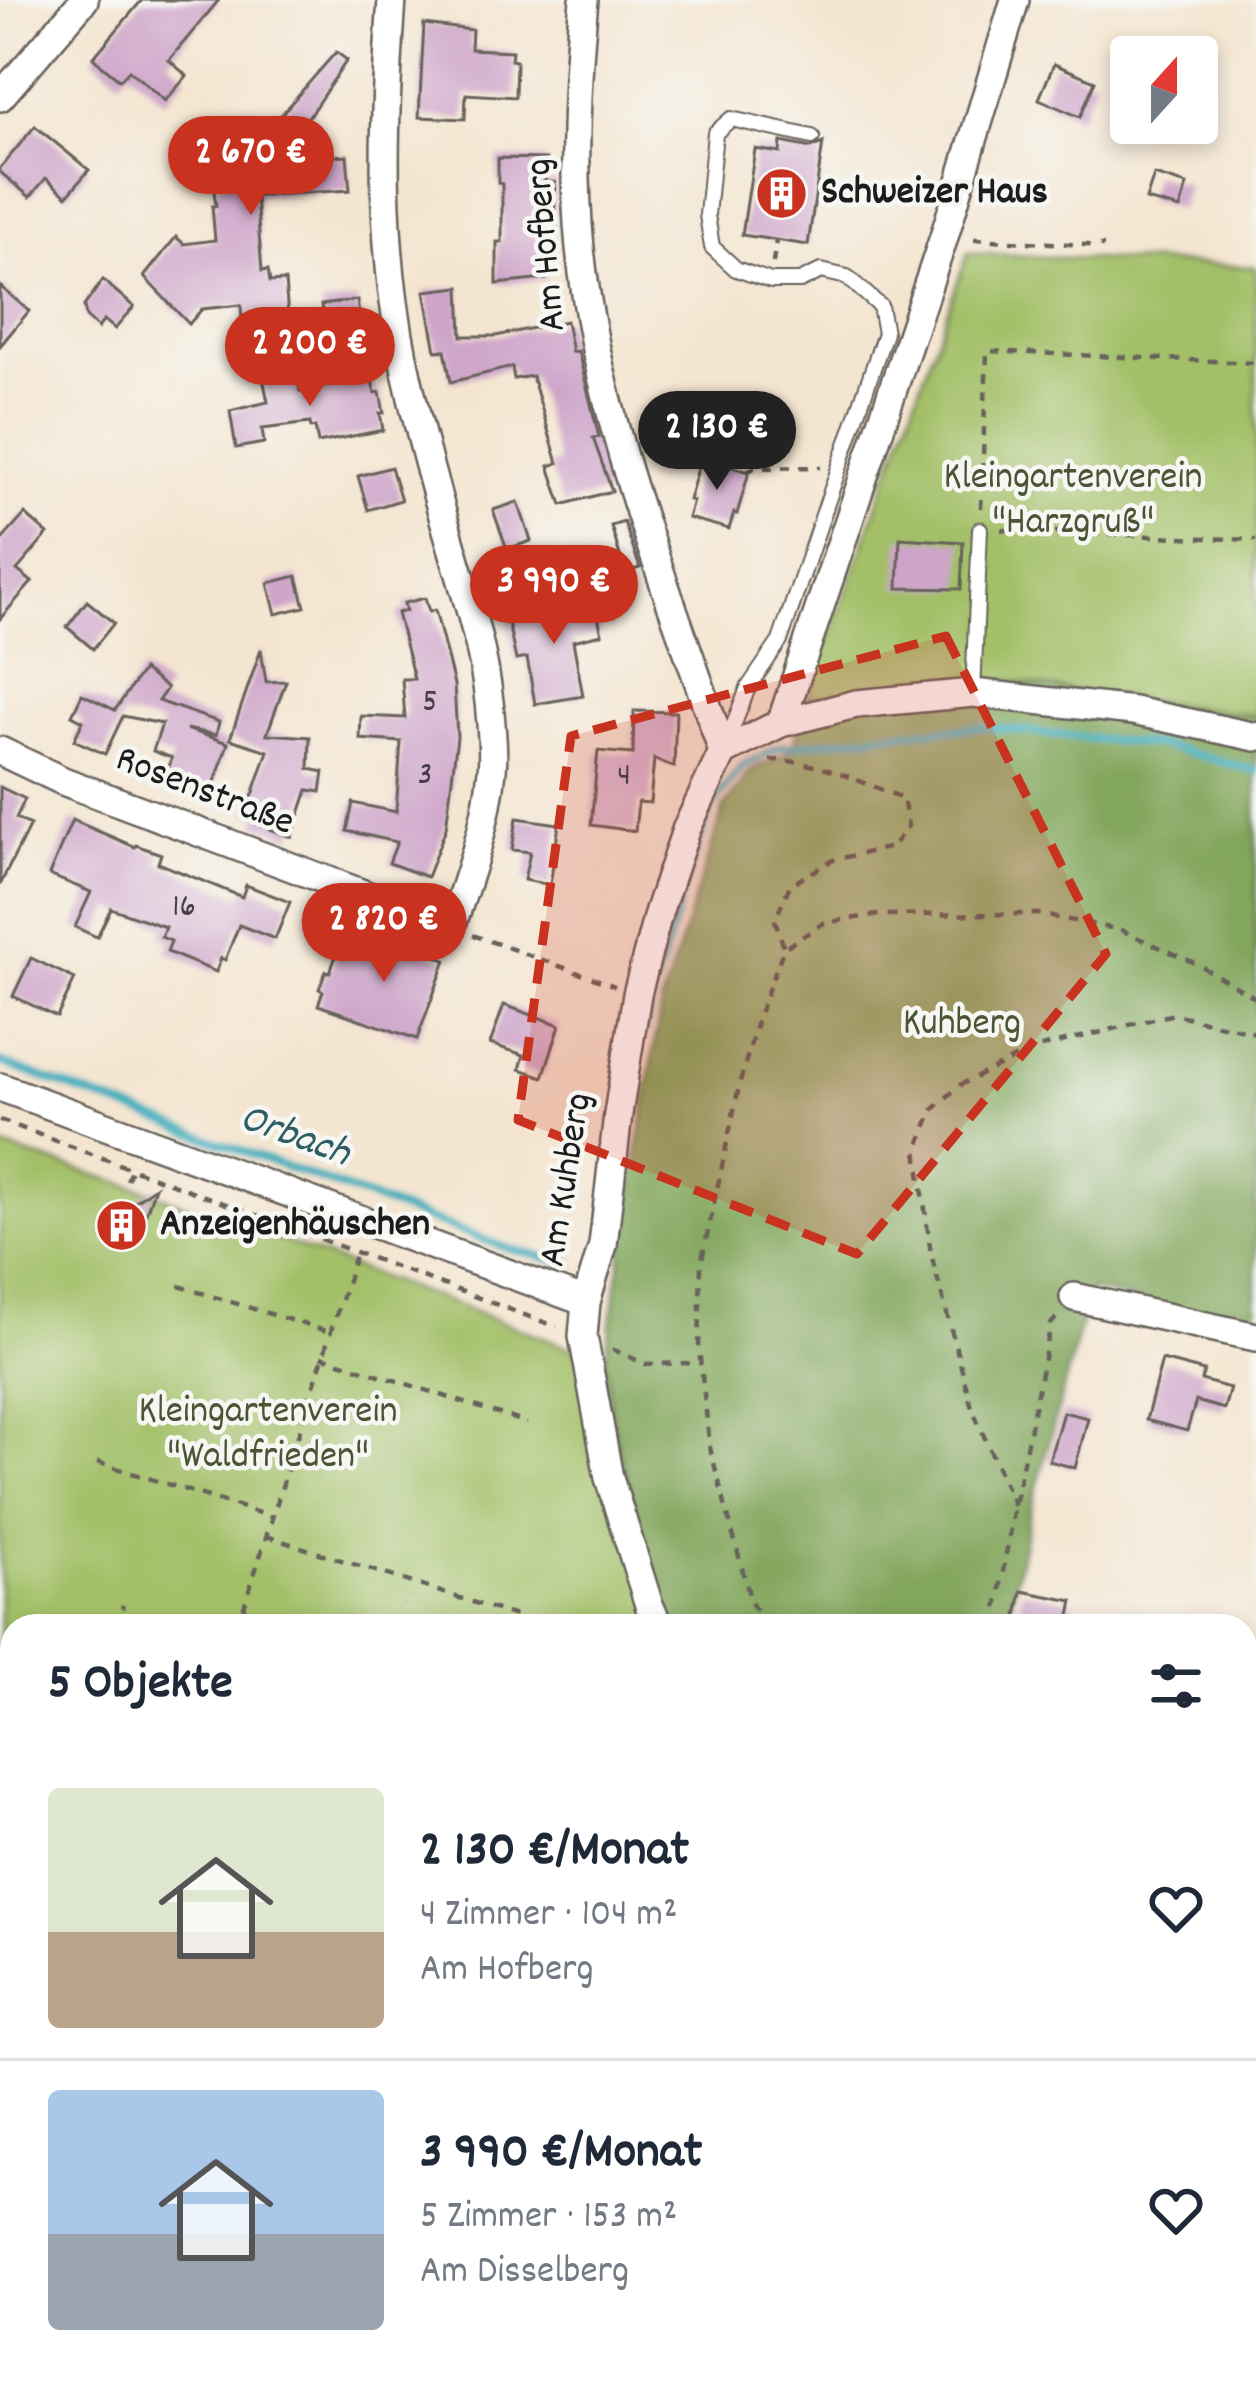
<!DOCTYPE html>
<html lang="de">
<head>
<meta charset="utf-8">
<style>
  :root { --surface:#fff; --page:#f2f2f3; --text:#1f2937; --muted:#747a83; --line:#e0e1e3; --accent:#c8321e }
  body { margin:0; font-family:Dekko,sans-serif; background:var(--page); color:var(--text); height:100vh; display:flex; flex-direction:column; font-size:45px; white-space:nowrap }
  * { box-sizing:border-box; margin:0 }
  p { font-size:39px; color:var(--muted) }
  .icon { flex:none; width:66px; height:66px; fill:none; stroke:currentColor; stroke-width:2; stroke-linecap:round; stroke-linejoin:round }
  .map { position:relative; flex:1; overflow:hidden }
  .side { position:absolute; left:0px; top:1614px; width:1257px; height:771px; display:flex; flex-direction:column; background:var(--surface); border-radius:36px 36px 0 0; box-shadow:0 6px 18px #0003 }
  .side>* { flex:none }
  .needle { width:78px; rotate:21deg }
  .fabs { position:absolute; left:1110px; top:36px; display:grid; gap:24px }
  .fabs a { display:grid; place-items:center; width:108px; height:108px; border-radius:12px; background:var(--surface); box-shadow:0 6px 18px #0003; font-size:60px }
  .price { position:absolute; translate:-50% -102px; padding:0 27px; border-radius:42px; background:var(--accent); color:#fff; font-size:39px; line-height:78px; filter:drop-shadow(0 3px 6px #0008) }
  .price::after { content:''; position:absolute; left:50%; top:72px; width:36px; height:27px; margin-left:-18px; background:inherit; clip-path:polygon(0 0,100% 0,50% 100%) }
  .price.selected { background:#222; color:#fff }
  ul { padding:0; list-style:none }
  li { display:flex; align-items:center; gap:36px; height:300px; padding:0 48px }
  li+li { border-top:3px solid var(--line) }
  li span { display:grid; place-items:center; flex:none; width:336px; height:240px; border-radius:12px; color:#555 }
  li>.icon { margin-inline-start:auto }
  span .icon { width:144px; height:144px; fill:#fffc; stroke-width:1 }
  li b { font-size:51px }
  h2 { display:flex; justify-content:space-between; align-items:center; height:144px; padding:0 48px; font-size:51px }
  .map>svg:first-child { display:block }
  .green { fill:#a3c067; stroke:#606e42; stroke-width:3 }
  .forest { fill:#82a65c; stroke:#4f613c; stroke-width:3 }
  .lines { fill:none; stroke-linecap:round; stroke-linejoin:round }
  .stream { stroke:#40afbd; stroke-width:8 }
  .building { fill:#cea4c9 }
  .service-casing { stroke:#68625b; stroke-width:18 }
  .minor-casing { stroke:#68625b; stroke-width:32 }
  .path { stroke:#68625b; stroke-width:4.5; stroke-dasharray:9 9; stroke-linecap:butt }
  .service { stroke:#fff; stroke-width:14 }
  .minor { stroke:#fff; stroke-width:27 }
  .marked { fill:#c8321e; fill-opacity:0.2; stroke:#c8321e; stroke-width:9; stroke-dasharray:24 15; stroke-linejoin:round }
  .labels { text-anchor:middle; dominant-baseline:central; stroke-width:9; stroke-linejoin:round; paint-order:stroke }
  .number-label { font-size:33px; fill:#483e47 }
  .poi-label { font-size:39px; font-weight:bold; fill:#1c1c1c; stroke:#f6f6f2; text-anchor:start }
  .street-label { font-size:39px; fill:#1c1c1c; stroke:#f6f6f2 }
  .park-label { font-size:39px; fill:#4b5536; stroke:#f6f6f2 }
  .water-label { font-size:42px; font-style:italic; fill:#2c5e64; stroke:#f6f6f2 }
</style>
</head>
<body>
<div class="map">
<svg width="1256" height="2384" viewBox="0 0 1256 2384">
  <rect width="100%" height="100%" fill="#f6f6f2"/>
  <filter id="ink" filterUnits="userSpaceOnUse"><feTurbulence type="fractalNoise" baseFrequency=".00833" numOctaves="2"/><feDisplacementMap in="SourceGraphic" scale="24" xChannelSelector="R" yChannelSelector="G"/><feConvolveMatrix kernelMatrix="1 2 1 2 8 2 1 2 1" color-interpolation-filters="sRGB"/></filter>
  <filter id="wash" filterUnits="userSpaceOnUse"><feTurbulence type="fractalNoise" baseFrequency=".004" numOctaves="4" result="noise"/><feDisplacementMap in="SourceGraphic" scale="48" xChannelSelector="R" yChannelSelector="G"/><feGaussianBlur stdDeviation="2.7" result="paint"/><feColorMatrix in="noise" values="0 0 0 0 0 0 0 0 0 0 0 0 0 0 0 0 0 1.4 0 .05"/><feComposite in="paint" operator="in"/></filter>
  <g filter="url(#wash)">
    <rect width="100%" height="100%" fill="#f4e5d0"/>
    <!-- green -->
    <g class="green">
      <path d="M968,253L1256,267V716L989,679L808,698Z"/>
      <path d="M0,1146L145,1190L605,1360L615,1434L657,1583L675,1626H12V2128L0,2124Z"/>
      <path d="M1245,2369L1256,2376V2384H1052L1061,2373H1245Z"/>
      <path d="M633,2373H995L996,2384H651Z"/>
    </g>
    <!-- forest -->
    <g class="forest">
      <path d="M989,679L1256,716V1326L1090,1290L1031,1508L1006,1626H675L657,1583L615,1434L605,1360L661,1003L724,807L751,770L791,751L808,698Z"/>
      <path d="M0,2124L12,2128V2373H633L651,2384H0Z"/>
    </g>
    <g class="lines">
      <!-- stream -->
      <g class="stream">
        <path d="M765,754L780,747L895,733L984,727L1163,746L1256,771"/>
        <path d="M644,1031L651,999L685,882L712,805L743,765L759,758"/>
        <path d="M0,1062L509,1249L569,1263"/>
        <path d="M0,2181L12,2184"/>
        <path d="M525,2373L550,2384"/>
      </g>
    </g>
    <g id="blocks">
      <!-- building -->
      <g class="building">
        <path d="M142,0H219L169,60L187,76L165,101L129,70L120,80L93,58Z"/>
        <path d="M424,24L472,30L471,49L512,51L511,60L516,61L515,97L466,94L465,119L419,117Z"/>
        <path d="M336,52L347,60L307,119V158L347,155L350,190L256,196L262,271L268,270L270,282L285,281L288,316L242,322L241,305L202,309L189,324L144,277L176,237L184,244L215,240L212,206H216L214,191Z"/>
        <path d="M1054,64L1095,81L1080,117L1039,99Z"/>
        <path d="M35,126L89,170L67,196L46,178L30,197L0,172V168Z"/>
        <path d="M781,142L811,148L823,143L808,245L742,235L755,149L780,153Z"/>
        <path d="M498,158L546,159L545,182H555L554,237L542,238L546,279L497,284V242H502V184L498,183Z"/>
        <path d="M1154,175L1187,185L1180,209L1146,200Z"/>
        <path d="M103,280L134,307L115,329L104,320L98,328L86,317L84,306Z"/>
        <path d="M0,286L29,311L0,346Z"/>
        <path d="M460,287L462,336H496L566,321L572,352L578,351L599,437L593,438L612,491L562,505L549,466L558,463L532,376L514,379L512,367L451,382L445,350L436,351L425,291Z"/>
        <path d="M357,300L362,337L326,341L321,305Z"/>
        <path d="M295,366L300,391L371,377L375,393L380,392L384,413H380L383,430L318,443L315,427L311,428L310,423L262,429L264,443L236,448L230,411L268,402L262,373Z"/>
        <path d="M701,458L749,472L737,514L734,513L729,529L688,518L693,501L689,500Z"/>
        <path d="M391,467L401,500L368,510L358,476Z"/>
        <path d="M518,502L531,541L507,549L493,510Z"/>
        <path d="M25,514L48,534L17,570L32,582L0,619V542Z"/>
        <path d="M624,522L640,568L625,572L611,526Z"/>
        <path d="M900,538L963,542L961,589L898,588Z"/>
        <path d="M297,576L305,607L276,614L268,583Z"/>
        <path d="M425,598L429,612L435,610L454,685L457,737L446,828L427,877L389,863L397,842L347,831L353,803L396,812L401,742L360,739L361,716L405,718L402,679H414L397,613L406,611L404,603Z"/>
        <path d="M594,599L602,634L573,641L583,696L535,704L527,658L516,660L507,618Z"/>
        <path d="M87,601L114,623L93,649L67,627Z"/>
        <path d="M261,649L266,682L286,681L267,734L310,737L309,769L324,772L321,792L308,790L292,837L256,824L259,816L247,812L268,751L230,739Z"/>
        <path d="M143,670L167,688L158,701L219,722L216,735L186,729L228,743L209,800L163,783L172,758L153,751L162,724L123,716L105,754L74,740L83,721L72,715L82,694L115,710Z"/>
        <path d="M634,711L676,712L674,767L654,759L650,803L638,802L635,831L591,825L598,751L633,754Z"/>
        <path d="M0,787L25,799L16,818L30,825L0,885Z"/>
        <path d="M517,818L559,824L550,885L524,880L530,852L512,850Z"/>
        <path d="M72,820L135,847L136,845L161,854L158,863L242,897L246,885L290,902L275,939L239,925L225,960L221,958L216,972L167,952L171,941L161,937L165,927L111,908L97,937L75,927L91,892L49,875Z"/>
        <path d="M373,931L446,960L417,1039L318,1005L323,991L319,989L326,971L330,972L339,948L364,956Z"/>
        <path d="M31,958L75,979L57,1017L13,996Z"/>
        <path d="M504,1005L560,1025L543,1077L520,1069L524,1055L490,1044Z"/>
        <path d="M155,1187L142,1225L121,1241L106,1222Z"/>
        <path d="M1162,1360L1204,1371L1201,1380L1230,1388L1224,1409L1196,1401L1187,1431L1146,1420Z"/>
        <path d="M1063,1412L1088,1418L1075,1468L1049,1461Z"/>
        <path d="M1022,1591L1073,1601L1068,1626H1015Z"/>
      </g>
    </g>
  </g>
  <g filter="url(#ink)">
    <use href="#blocks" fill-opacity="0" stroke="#68625b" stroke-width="3"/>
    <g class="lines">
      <defs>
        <g id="service">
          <path d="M973,693L980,529"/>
          <path d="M725,747L748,688L780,641L885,333L880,306L847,277L821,271L800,281H771L736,269L712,247L707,215L715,133L731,119L812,137"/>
        </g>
        <g id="minor">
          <path d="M584,0C576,82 572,166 580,248C598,422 667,587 723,752"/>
          <path d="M0,97L84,0"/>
          <path d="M781,723L944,237L1015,0"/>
          <path d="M0,751L63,781L451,927C469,876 487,824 492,770C494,755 492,739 491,724C487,659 470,609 452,547C434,486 417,424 404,362C379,238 383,125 392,0"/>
          <path d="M723,752L781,723L856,704L973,693L1133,711L1256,737"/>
          <path d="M0,1087L586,1302"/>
          <path d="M1074,1297L1256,1337"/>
          <path d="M659,1626L649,1605L609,1478L583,1336L586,1302L603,1245L618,1114L637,994L659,910L686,830L723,752"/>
          <path d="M981,2373L982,2384"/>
        </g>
      </defs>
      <!-- service casing -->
      <use href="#service" class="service-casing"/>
      <!-- minor casing -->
      <use href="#minor" class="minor-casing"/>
      <!-- path -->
      <g class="path">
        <path d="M974,239L1104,246"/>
        <path d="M773,263L776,240"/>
        <path d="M747,472L754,468L821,467"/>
        <path d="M981,508L987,351L1256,363"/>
        <path d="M1001,530L1256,540"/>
        <path d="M770,760C816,760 860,782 903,798L908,826L892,847L833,860L790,885L775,920L784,948"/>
        <path d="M473,935L615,986"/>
        <path d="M0,1120L557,1327"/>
        <path d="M127,1180L132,1167"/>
        <path d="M179,1286L329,1332"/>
        <path d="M612,1349L645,1364L700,1363"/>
        <path d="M321,1356L527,1423"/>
        <path d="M97,1462L272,1517"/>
        <path d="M1014,1506L972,1408L931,1254L917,1150L933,1110L960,1085L1033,1049L1174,1014L1256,1033"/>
        <path d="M266,1536L547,1626"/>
        <path d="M117,1626L123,1605"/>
        <path d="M238,1626L356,1252"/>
        <path d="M764,1626L751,1602L710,1448L699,1349L701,1264L740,1082L760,1011L784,948L824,923L876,915L1038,914L1121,930L1197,964L1256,998"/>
        <path d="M994,1626L1014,1506L1051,1324L1058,1316"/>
        <path d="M1245,1971L1256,1974"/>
      </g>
      <!-- service -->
      <use href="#service" class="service"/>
      <!-- minor -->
      <use href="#minor" class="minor"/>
    </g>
  </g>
  <!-- marked area -->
  <path class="marked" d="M946,636L1106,954L857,1254L518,1120L571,736Z"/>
  <!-- icons -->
  <defs>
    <symbol id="building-disc" viewBox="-11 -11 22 22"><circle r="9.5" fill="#c8321e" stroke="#f6f6f2"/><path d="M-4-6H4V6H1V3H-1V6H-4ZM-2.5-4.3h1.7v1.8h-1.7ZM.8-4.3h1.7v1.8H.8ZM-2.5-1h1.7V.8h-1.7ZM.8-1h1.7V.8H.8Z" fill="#fff"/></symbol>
  </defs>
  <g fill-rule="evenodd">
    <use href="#building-disc" x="752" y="164" width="59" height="59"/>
    <use href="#building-disc" x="92" y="1196" width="59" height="59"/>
  </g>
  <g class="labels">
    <!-- number labels -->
    <g class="number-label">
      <text x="430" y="703">5</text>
      <text x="425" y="776">3</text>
      <text x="624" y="777">4</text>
      <text x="184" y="908">16</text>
    </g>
    <!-- poi labels -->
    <g class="poi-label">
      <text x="821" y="194">Schweizer Haus</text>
      <text x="160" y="1226">Anzeigenhäuschen</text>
    </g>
    <!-- street labels -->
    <g class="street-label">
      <text transform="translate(548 245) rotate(-95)">Am Hofberg</text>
      <text transform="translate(204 793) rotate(21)">Rosenstraße</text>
      <text transform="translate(568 1180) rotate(-81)">Am Kuhberg</text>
    </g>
    <!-- park labels -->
    <g class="park-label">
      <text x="1073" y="479">Kleingartenverein<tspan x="1073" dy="45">"Harzgruß"</tspan></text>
      <text x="962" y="1025">Kuhberg</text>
      <text x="268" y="1413">Kleingartenverein<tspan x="268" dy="45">"Waldfrieden"</tspan></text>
    </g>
    <!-- water labels -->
    <g class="water-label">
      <text transform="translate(294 1138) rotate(20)">Orbach</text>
    </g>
  </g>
</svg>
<div class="fabs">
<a><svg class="needle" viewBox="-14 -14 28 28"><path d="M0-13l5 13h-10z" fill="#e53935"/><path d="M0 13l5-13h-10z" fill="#747a83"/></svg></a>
</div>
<b class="price" style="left:251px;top:218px">2 670 €</b>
<b class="price" style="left:310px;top:409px">2 200 €</b>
<b class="price selected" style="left:717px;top:493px">2 130 €</b>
<b class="price" style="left:554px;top:647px">3 990 €</b>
<b class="price" style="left:384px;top:985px">2 820 €</b>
<section class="side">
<h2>5 Objekte<svg class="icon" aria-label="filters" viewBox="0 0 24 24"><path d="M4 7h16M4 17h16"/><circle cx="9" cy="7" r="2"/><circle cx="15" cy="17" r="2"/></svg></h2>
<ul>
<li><span style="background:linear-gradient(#dfe7d0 60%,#b9a48a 0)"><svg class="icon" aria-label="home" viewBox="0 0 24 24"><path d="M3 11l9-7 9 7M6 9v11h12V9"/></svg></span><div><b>2 130 €/Monat</b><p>4 Zimmer · 104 m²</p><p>Am Hofberg</p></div><svg class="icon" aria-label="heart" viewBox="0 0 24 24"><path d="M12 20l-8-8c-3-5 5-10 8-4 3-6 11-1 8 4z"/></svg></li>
<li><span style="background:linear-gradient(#a9c7e8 60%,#9aa5b1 0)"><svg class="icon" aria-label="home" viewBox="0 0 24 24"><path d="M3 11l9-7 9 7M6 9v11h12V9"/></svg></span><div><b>3 990 €/Monat</b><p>5 Zimmer · 153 m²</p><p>Am Disselberg</p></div><svg class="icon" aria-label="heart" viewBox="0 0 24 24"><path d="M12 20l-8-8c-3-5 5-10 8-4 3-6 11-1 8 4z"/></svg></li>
</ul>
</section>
</div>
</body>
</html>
